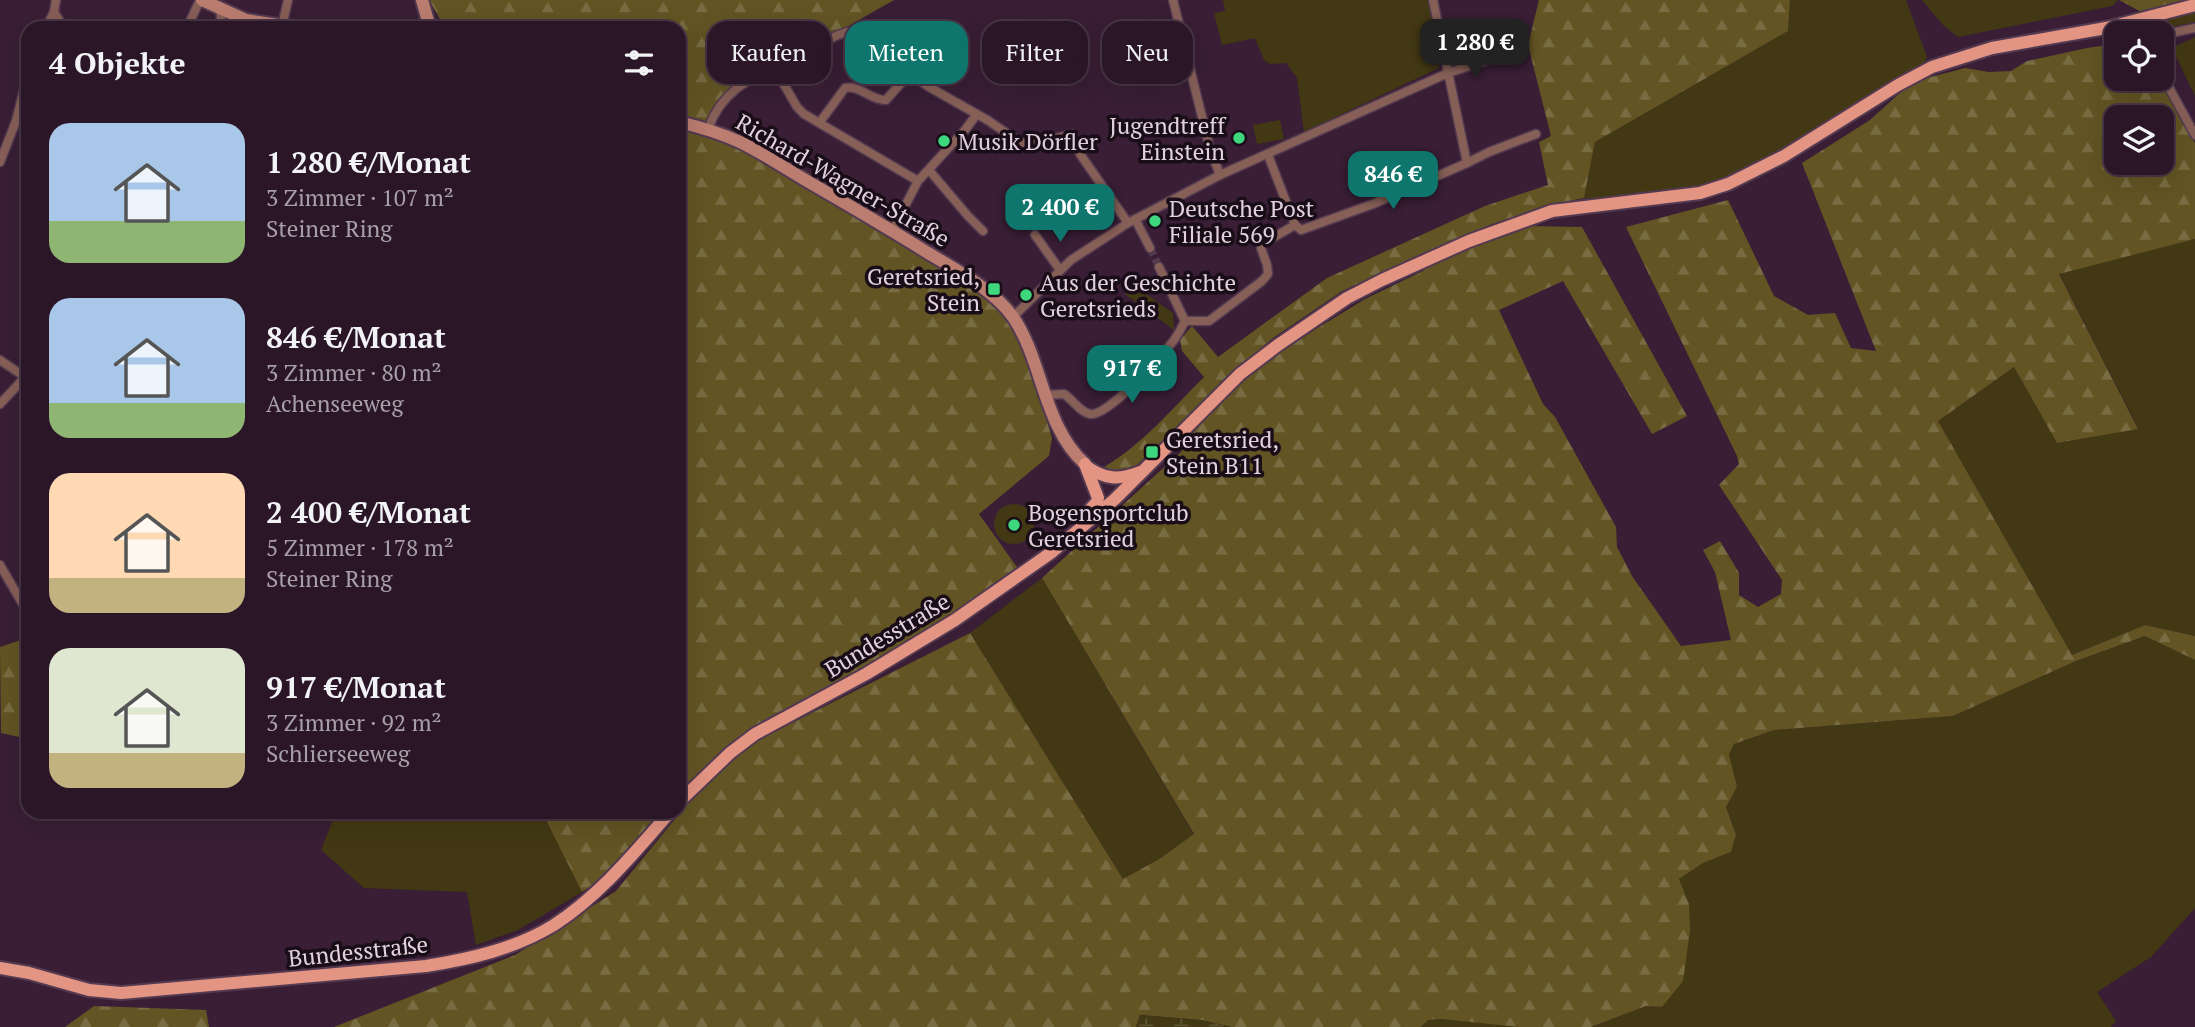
<!DOCTYPE html>
<html lang="de">
<head>
<meta charset="utf-8">
<style>
  :root { --surface:#2b1628; --page:#372334; --text:#f1f3f6; --muted:#a69fa8; --line:#473545; --accent:#0f766e }
  body { margin:0; font-family:"PT Serif",serif; background:var(--page); color:var(--text); height:100vh; display:flex; flex-direction:column; font-size:26px; white-space:nowrap }
  * { box-sizing:border-box; margin:0 }
  p { font-size:23px; color:var(--muted) }
  .icon { flex:none; width:38px; height:38px; fill:none; stroke:currentColor; stroke-width:2; stroke-linecap:round; stroke-linejoin:round }
  .map { position:relative; flex:1; overflow:hidden }
  .drawer { position:absolute; left:21px; top:21px; width:665px; height:798px; display:flex; flex-direction:column; background:var(--surface); border-radius:21px; box-shadow:0 7px 28px #0002,0 0 0 2px var(--line) }
  .drawer>* { flex:none }
  .hud { position:absolute; left:707px; top:21px; width:665px; height:63px; display:flex; gap:14px }
  .buttons { position:absolute; left:2104px; top:21px; display:grid; gap:14px }
  .buttons a { display:grid; place-items:center; width:70px; height:70px; border-radius:14px; background:var(--surface); box-shadow:0 7px 28px #0002,0 0 0 2px var(--line); font-size:35px }
  .price { position:absolute; translate:-50% -60px; padding:0 16px; border-radius:14px; background:var(--accent); color:#fff; font-size:23px; line-height:46px; filter:drop-shadow(0 2px 4px #0008) }
  .price::after { content:''; position:absolute; left:50%; top:42px; width:21px; height:16px; margin-left:-10px; background:inherit; clip-path:polygon(0 0,100% 0,50% 100%) }
  .price.selected { background:#222; color:#fff }
  ul { padding:0; list-style:none }
  li { display:flex; align-items:center; gap:21px; height:175px; padding:0 28px }
  li span { display:grid; place-items:center; flex:none; width:196px; height:140px; border-radius:21px; color:#555 }
  li>.icon { margin-inline-start:auto }
  span .icon { width:84px; height:84px; fill:#fffc; stroke-width:1 }
  li b { font-size:30px }
  h2 { display:flex; justify-content:space-between; align-items:center; height:84px; padding:0 28px; font-size:30px }
  .chip { padding:0 24px; border-radius:21px; background:var(--surface); box-shadow:0 7px 28px #0002,0 0 0 2px var(--line); font-size:24px; line-height:63px }
  .chip.selected { background:var(--accent); color:#fff }
  .map>svg:first-child { display:block }
  .green { fill:#423813 }
  .forest { fill:url(#forest-firs); fill-rule:evenodd }
  .wetland { fill:url(#wetland-marsh) }
  .lines { fill:none; stroke-linecap:round; stroke-linejoin:round }
  .street-tunnel { stroke:#52394e; stroke-width:8; stroke-dasharray:8 4; stroke-linecap:butt }
  .street-casing { stroke:#543a50; stroke-width:11 }
  .secondary-casing { stroke:#543a50; stroke-width:16 }
  .primary-casing { stroke:#543a50; stroke-width:16 }
  .street { stroke:#865f57; stroke-width:8 }
  .secondary { stroke:#ba7d70; stroke-width:12 }
  .primary { stroke:#e39483; stroke-width:12 }
  .poi-dot { fill:#3ed77d; stroke:#190d17; stroke-width:2.5 }
  .labels { text-anchor:middle; dominant-baseline:central; stroke-width:7; stroke-linejoin:round; paint-order:stroke }
  .poi-label { font-size:23px; fill:#e2d0df; stroke:#190d17; text-anchor:start }
  .street-label { font-size:23px; fill:#e2d0df; stroke:#190d17 }
</style>
</head>
<body>
<div class="map">
<svg width="2195" height="1027" viewBox="0 0 2195 1027">
  <defs>
    <pattern id="forest-firs" width="22" height="20" patternUnits="userSpaceOnUse" patternTransform="scale(1.75)"><rect width="22" height="20" fill="#625423"/><path d="M5 1l3.5 6h-7zM16 11l3.5 6h-7z" fill="#786c42"/></pattern>
    <pattern id="wetland-marsh" width="20" height="14" patternUnits="userSpaceOnUse" patternTransform="scale(1.75)"><rect width="20" height="14" fill="#423813"/><path d="M1 5h8M5 5V1M11 12h8M15 12V8" fill="none" stroke="#5d5435"/></pattern>
  </defs>
  <rect width="100%" height="100%" fill="#391e35"/>
  <!-- green -->
  <g class="green">
    <path d="M1223,0H1428L1441,55L1439,68L1304,132L1297,78L1286,63L1270,64L1264,60L1255,38L1222,45L1214,13L1225,11Z"/>
    <path d="M1790,0H1906L1927,57L1923,66L1782,152L1726,179L1699,186L1596,199L1584,198L1595,142L1788,31Z"/>
    <path d="M1922,0H2118L2112,6L1958,37L1943,25Z"/>
    <path d="M2195,11V22L2165,28L2166,31L2155,32L2152,30L2151,26L2161,20Z"/>
    <path d="M2195,37V96L2172,48Z"/>
    <path d="M1280,120L1284,139L1257,144L1253,125Z"/>
    <path d="M2195,239V636L2145,625L2072,655L1938,421L2014,367L2057,443L2138,428L2059,273Z"/>
    <path d="M1132,284L1173,313L1174,330L1125,294Z"/>
    <circle cx="1014" cy="524" r="20"/>
    <path d="M1042,578L1194,835L1161,858L1123,879L970,633Z"/>
    <path d="M2145,636L2195,660V908L2151,957L2097,992L2116,1021L2111,1027H1591L1646,1006L1662,1007L1689,904L1679,879L1703,863L1731,852L1736,835L1726,807L1737,787L1729,754L1734,744L1774,730L1953,716L2076,661Z"/>
    <path d="M336,812H542L582,892L518,930L476,945L467,892L364,888L321,850Z"/>
    <path d="M1441,1019L1512,1025L1520,1027H1421L1428,1020Z"/>
  </g>
  <!-- forest -->
  <g class="forest">
    <path d="M429,0H894L723,97L706,122L679,114V28H445Z"/>
    <path d="M1539,0H1790L1788,31L1595,142L1584,198L1549,205L1492,224L1423,253L1342,291L1273,338L1235,371L1184,427L1151,451L1132,470L1117,473L1104,467C1142,445 1173,408 1204,377L1182,351L1180,340L1192,326L1218,357L1327,278L1485,206L1548,185L1539,142L1551,136L1528,45Z"/>
    <path d="M2119,0H2195L2143,13Z"/>
    <path d="M2116,44V79H2160L2195,143V239L2059,274L2138,429L2057,443L2014,367L1938,421L2072,655L2145,625L2195,636V660L2145,636L2076,661L1953,716L1774,730L1734,744L1729,754L1737,787L1726,807L1736,835L1731,852L1703,863L1679,879L1689,904L1690,930L1683,981L1662,1007L1646,1006L1591,1027H1520L1441,1019L1428,1020L1421,1027H1232L1201,1020L1140,1015L1136,1027H334L515,955L616,891L685,807L734,757L758,740L970,633L1123,879L1161,858L1194,834L1042,578L1181,452L1199,424L1237,386L1268,361L1316,329L1365,299L1423,271L1433,261L1527,226L1582,227L1687,416L1652,434L1563,281L1499,310L1543,404L1555,417L1616,527L1617,547L1632,576L1681,646L1731,640L1715,572L1703,550L1720,541L1739,573V595L1758,607L1781,594L1782,580L1719,485L1739,464L1737,456L1626,227L1728,200L1774,296L1808,315L1835,313L1851,348L1876,351L1802,163L1870,120L1912,82L1965,68L1989,72L2011,71L2027,61L2087,48ZM2116,117H2161V163H2116Z"/>
    <path d="M683,129L737,146L959,275L998,305L1010,318L1025,347L1052,438L1049,456L979,514L1019,570L953,618L754,732L679,800V130Z"/>
    <path d="M27,638L28,737H19L1,733L0,647Z"/>
    <path d="M542,812H668L608,875L582,892Z"/>
    <path d="M94,1006L206,1010L209,1027H65Z"/>
  </g>
  <!-- wetland -->
  <path class="wetland" d="M1140,1015L1201,1020L1232,1027H1136Z"/>
  <g class="lines">
    <!-- street-tunnel -->
    <path class="street-tunnel" d="M1150,248L1159,267"/>
    <defs>
      <g id="street">
        <path d="M1173,0L1210,149L1220,175"/>
        <path d="M220,8L222,28"/>
        <path d="M54,12L64,28"/>
        <path d="M2134,20L2139,33"/>
        <path d="M282,26L288,0"/>
        <path d="M46,28L54,12L56,0"/>
        <path d="M187,28L200,0"/>
        <path d="M2161,35L2195,28"/>
        <path d="M774,67L797,107L804,114L918,181"/>
        <path d="M2161,73L2195,135"/>
        <path d="M820,122L845,88C860,85 870,100 886,100L910,73"/>
        <path d="M708,129C723,88 752,78 789,60C805,53 821,43 838,35L847,32L853,33L929,87L989,121L1018,141L1028,145L1073,134L1080,154L1128,223"/>
        <path d="M1268,155L1295,225L1301,230L1373,204L1467,163L1433,0"/>
        <path d="M0,162L16,121L28,74"/>
        <path d="M1467,163L1489,152L1536,134"/>
        <path d="M929,170L968,216L983,231"/>
        <path d="M1135,219L1150,248"/>
        <path d="M893,229L918,181L965,130L977,114"/>
        <path d="M1035,235L1060,270"/>
        <path d="M1159,267L1185,321"/>
        <path d="M1013,317L1071,260L1128,223L1220,175L1448,73L1494,58"/>
        <path d="M1185,321H1209L1262,281L1268,274L1267,265L1261,248L1262,244L1295,225"/>
        <path d="M0,360L28,379"/>
        <path d="M1044,395L1064,394C1072,399 1080,412 1090,414C1107,417 1159,359 1171,344C1177,337 1181,329 1185,321"/>
        <path d="M0,404L28,374"/>
        <path d="M0,565L28,613"/>
      </g>
      <g id="secondary">
        <path d="M202,0L246,20L298,28"/>
        <path d="M422,0L430,28"/>
        <path d="M679,122C700,127 720,133 740,142C765,154 789,171 814,185C852,207 890,229 928,253C955,269 995,291 1013,317C1043,361 1043,426 1085,464"/>
      </g>
      <g id="primary">
        <path d="M1086,466C1105,480 1119,480 1140,472"/>
        <path d="M1082,518L1097,502L1098,498L1085,464"/>
        <path d="M679,802L730,753L755,734L866,674L955,620L1052,552L1115,499L1240,374L1278,345L1347,298L1382,280L1469,241L1552,211L1700,193L1728,184L1784,156L1898,85L1932,67L1992,48L2106,28L2195,5"/>
        <path d="M0,968L29,973L89,990L121,993L426,966C470,959 515,949 554,925C600,895 634,853 670,812"/>
      </g>
    </defs>
    <!-- street casing -->
    <use href="#street" class="street-casing"/>
    <!-- secondary casing -->
    <use href="#secondary" class="secondary-casing"/>
    <!-- primary casing -->
    <use href="#primary" class="primary-casing"/>
    <!-- street -->
    <use href="#street" class="street"/>
    <!-- secondary -->
    <use href="#secondary" class="secondary"/>
    <!-- primary -->
    <use href="#primary" class="primary"/>
  </g>
  <!-- markers -->
  <g class="poi-dot">
    <circle cx="1239" cy="138" r="7"/>
    <circle cx="944" cy="141" r="7"/>
    <circle cx="1155" cy="221" r="7"/>
    <rect x="987" y="282" width="14" height="14" rx="3.5"/>
    <circle cx="1026" cy="295" r="7"/>
    <rect x="1145" y="445" width="14" height="14" rx="3.5"/>
    <circle cx="1014" cy="525" r="7"/>
  </g>
  <g class="labels">
    <!-- poi labels -->
    <g class="poi-label">
      <text x="1225" y="125" text-anchor="end">Jugendtreff<tspan x="1225" dy="26">Einstein</tspan></text>
      <text x="958" y="141">Musik Dörfler</text>
      <text x="1169" y="208">Deutsche Post<tspan x="1169" dy="26">Filiale 569</tspan></text>
      <text x="980" y="276" text-anchor="end">Geretsried,<tspan x="980" dy="26">Stein</tspan></text>
      <text x="1040" y="282">Aus der Geschichte<tspan x="1040" dy="26">Geretsrieds</tspan></text>
      <text x="1166" y="439">Geretsried,<tspan x="1166" dy="26">Stein B11</tspan></text>
      <text x="1028" y="512">Bogensportclub<tspan x="1028" dy="26">Geretsried</tspan></text>
    </g>
    <!-- street labels -->
    <g class="street-label">
      <text transform="translate(843 180) rotate(30)">Richard-Wagner-Straße</text>
      <text transform="translate(887 635) rotate(-31)">Bundesstraße</text>
      <text transform="translate(358 951) rotate(-6)">Bundesstraße</text>
    </g>
  </g>
</svg>
<div class="buttons">
<a><svg class="icon" aria-label="locate" viewBox="0 0 24 24"><circle cx="12" cy="12" r="6"/><path d="M12 2v4M12 18v4M2 12h4M18 12h4"/></svg></a>
<a><svg class="icon" aria-label="layers" viewBox="0 0 24 24"><path d="M12 4l9 5-9 5-9-5zM3 14l9 5 9-5"/></svg></a>
</div>
<b class="price selected" style="left:1475px;top:79px">1 280 €</b>
<b class="price" style="left:1393px;top:211px">846 €</b>
<b class="price" style="left:1060px;top:244px">2 400 €</b>
<b class="price" style="left:1132px;top:405px">917 €</b>
<div class="hud">
<a class="chip">Kaufen</a>
<a class="chip selected">Mieten</a>
<a class="chip">Filter</a>
<a class="chip">Neu</a>
</div>
<section class="drawer">
<h2>4 Objekte<svg class="icon" aria-label="filters" viewBox="0 0 24 24"><path d="M4 7h16M4 17h16"/><circle cx="9" cy="7" r="2"/><circle cx="15" cy="17" r="2"/></svg></h2>
<ul>
<li><span style="background:linear-gradient(#a9c7e8 70%,#8fb573 0)"><svg class="icon" aria-label="home" viewBox="0 0 24 24"><path d="M3 11l9-7 9 7M6 9v11h12V9"/></svg></span><div><b>1 280 €/Monat</b><p>3 Zimmer · 107 m²</p><p>Steiner Ring</p></div></li>
<li><span style="background:linear-gradient(#a9c7e8 75%,#8fb573 0)"><svg class="icon" aria-label="home" viewBox="0 0 24 24"><path d="M3 11l9-7 9 7M6 9v11h12V9"/></svg></span><div><b>846 €/Monat</b><p>3 Zimmer · 80 m²</p><p>Achenseeweg</p></div></li>
<li><span style="background:linear-gradient(#ffd9b3 75%,#c2b280 0)"><svg class="icon" aria-label="home" viewBox="0 0 24 24"><path d="M3 11l9-7 9 7M6 9v11h12V9"/></svg></span><div><b>2 400 €/Monat</b><p>5 Zimmer · 178 m²</p><p>Steiner Ring</p></div></li>
<li><span style="background:linear-gradient(#dfe7d0 75%,#c2b280 0)"><svg class="icon" aria-label="home" viewBox="0 0 24 24"><path d="M3 11l9-7 9 7M6 9v11h12V9"/></svg></span><div><b>917 €/Monat</b><p>3 Zimmer · 92 m²</p><p>Schlierseeweg</p></div></li>
</ul>
</section>
</div>
</body>
</html>
